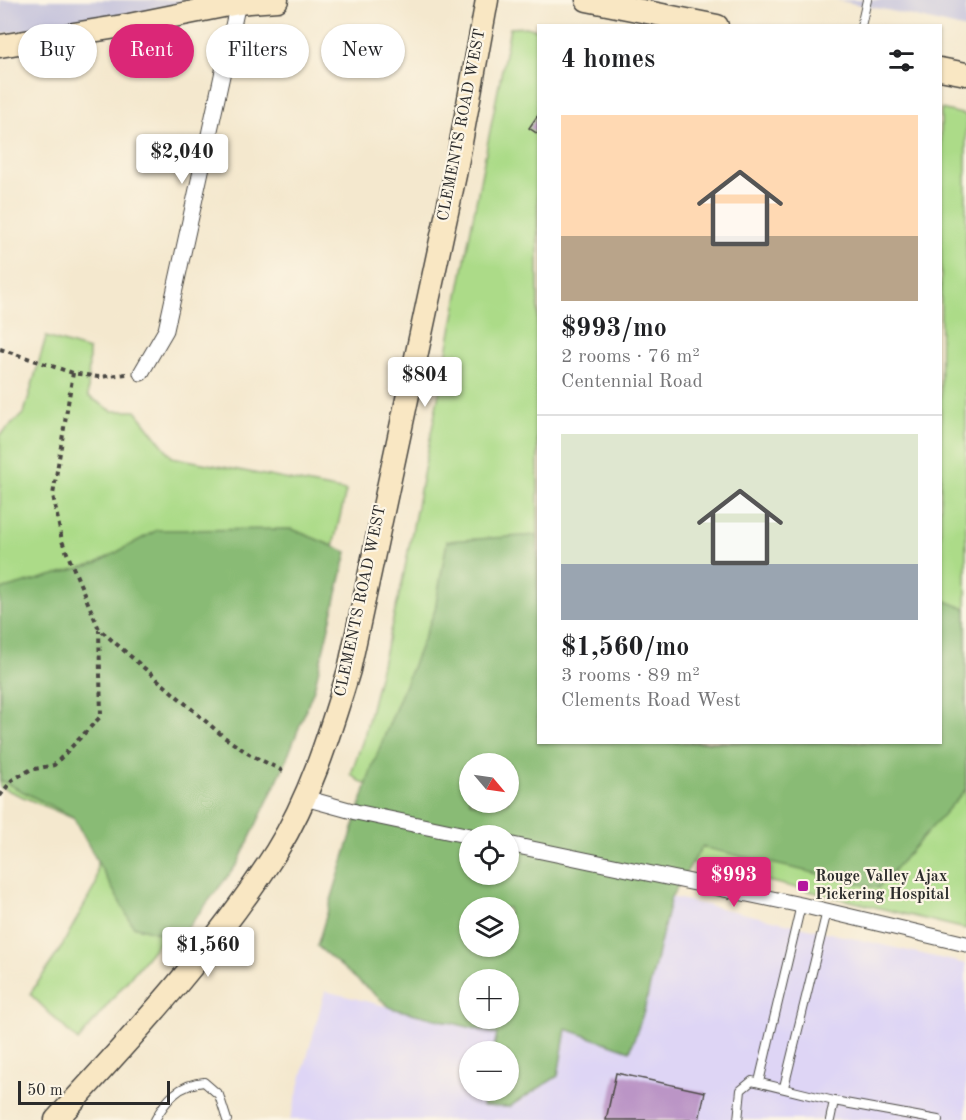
<!DOCTYPE html>
<html lang="en">
<head>
<meta charset="utf-8">
<style>
  :root { --surface:#fff; --page:#f6f6f6; --text:#202124; --muted:#757577; --line:#e0e0e0; --accent:#db2777 }
  body { margin:0; font-family:"Old Standard TT",serif; background:var(--page); color:var(--text); height:100vh; display:flex; flex-direction:column; font-size:22px; white-space:nowrap }
  * { box-sizing:border-box; margin:0 }
  p { font-size:20px; color:var(--muted) }
  .icon { flex:none; width:33px; height:33px; fill:none; stroke:currentColor; stroke-width:2; stroke-linecap:round; stroke-linejoin:round }
  .map { position:relative; flex:1; overflow:hidden }
  .side { position:absolute; left:537px; top:24px; width:405px; height:720px; display:flex; flex-direction:column; background:var(--surface); border-radius:0px; box-shadow:0 2px 4px #0004 }
  .side>* { flex:none }
  .banner { position:absolute; left:18px; top:24px; width:429px; height:54px; display:flex; gap:12px }
  .needle { width:39px; rotate:119deg }
  .tools { position:absolute; left:459px; top:753px; display:grid; gap:12px }
  .tools a { display:grid; place-items:center; width:60px; height:60px; border-radius:50%; background:var(--surface); box-shadow:0 2px 4px #0004; font-size:30px }
  .scale { position:absolute; left:18px; bottom:15px; width:152px; box-sizing:border-box; padding-left:6px; border:3px solid #2b2b2b; border-top:0; font-size:16px; line-height:21px; white-space:nowrap; color:#2b2b2b; -webkit-text-stroke:4px #fcf5e5; paint-order:stroke }
  .price { position:absolute; translate:-50% -51px; padding:0 14px; border-radius:6px; background:#fff; color:#222; font-size:20px; line-height:39px; filter:drop-shadow(0 2px 3px #0008) }
  .price::after { content:''; position:absolute; left:50%; top:36px; width:18px; height:14px; margin-left:-9px; background:inherit; clip-path:polygon(0 0,100% 0,50% 100%) }
  .price.selected { background:var(--accent); color:#fff }
  ul { padding:0; list-style:none }
  li { display:grid; align-content:center; gap:12px; height:318px; padding:0 24px }
  li+li { border-top:2px solid var(--line) }
  li span { display:grid; place-items:center; height:186px; border-radius:0px; color:#555 }
  li>.icon { margin-inline-start:auto }
  span .icon { width:108px; height:108px; fill:#fffc; stroke-width:1 }
  li b { font-size:26px }
  h2 { display:flex; justify-content:space-between; align-items:center; height:72px; padding:0 24px; font-size:26px }
  .chip { padding:0 21px; border-radius:27px; background:var(--surface); box-shadow:0 2px 4px #0004; font-size:21px; line-height:54px }
  .chip.selected { background:var(--accent); color:#fff }
  .map>svg:first-child { display:block }
  .built { fill:#ded5f5 }
  .industrial { fill:#c3c1db }
  .green { fill:#acdb88; stroke:#6c835a; stroke-width:1.5; fill-rule:evenodd }
  .forest { fill:#89bb74; stroke:#5a7350; stroke-width:1.5; fill-rule:evenodd }
  .building { fill:#bb95c6 }
  .lines { fill:none; stroke-linecap:round; stroke-linejoin:round }
  .lane-casing { stroke:#494743; stroke-width:10 }
  .street-casing { stroke:#494743; stroke-width:17 }
  .secondary-casing { stroke:#494743; stroke-width:25 }
  .path { stroke:#494743; stroke-width:4; stroke-dasharray:4.5 4.5; stroke-linecap:butt }
  .lane { stroke:#fff; stroke-width:8 }
  .street { stroke:#fff; stroke-width:15 }
  .secondary { stroke:#f9e7c3; stroke-width:22 }
  .poi-dot { fill:#b5179e; stroke:#fcf5e5; stroke-width:2 }
  .labels { text-anchor:middle; dominant-baseline:central; stroke-width:4.5; stroke-linejoin:round; paint-order:stroke }
  .street-label { font-size:16px; fill:#2b2b2b; stroke:#fcf5e5 }
  .poi-label { font-size:16px; font-weight:bold; fill:#2b2b2b; stroke:#fcf5e5; text-anchor:start }
</style>
</head>
<body>
<div class="map">
<svg width="966" height="1120" viewBox="0 0 966 1120">
  <rect width="100%" height="100%" fill="#fcf5e5"/>
  <filter id="ink" filterUnits="userSpaceOnUse"><feTurbulence type="fractalNoise" baseFrequency=".0167" numOctaves="2"/><feDisplacementMap in="SourceGraphic" scale="12" xChannelSelector="R" yChannelSelector="G"/><feConvolveMatrix kernelMatrix="1 2 1 2 8 2 1 2 1" color-interpolation-filters="sRGB"/></filter>
  <filter id="wash" filterUnits="userSpaceOnUse"><feTurbulence type="fractalNoise" baseFrequency=".008" numOctaves="4" result="noise"/><feDisplacementMap in="SourceGraphic" scale="24" xChannelSelector="R" yChannelSelector="G"/><feGaussianBlur stdDeviation="1.35" result="paint"/><feColorMatrix in="noise" values="0 0 0 0 0 0 0 0 0 0 0 0 0 0 0 0 0 1.4 0 .05"/><feComposite in="paint" operator="in"/></filter>
  <g filter="url(#wash)">
    <rect width="100%" height="100%" fill="#f4e8ce"/>
    <!-- built -->
    <path class="built" d="M671,897L966,964V1120H290L325,991L497,1034L493,1051L470,1052V1090L485,1091L483,1106L509,1107L566,1029L630,1051L644,1011Z"/>
    <!-- industrial -->
    <g class="industrial">
      <path d="M0,0H220L0,34Z"/>
      <path d="M836,0H966V29L896,12Z"/>
    </g>
    <!-- green -->
    <g class="green">
      <path d="M526,27L538,30V742H940L941,109L966,115V929L362,783L351,774L364,737L402,583L510,28ZM470,764H508V802H470Z"/>
      <path d="M46,337L89,350L88,396L112,411H136L172,457L346,491L289,735L232,853L78,1041L30,994L59,951L96,884L98,829L0,787V435L24,413Z"/>
    </g>
    <!-- forest -->
    <g class="forest">
      <path d="M292,529L347,552L314,689L284,766L238,863L179,939L133,926L73,817L0,780V590L97,563L157,530Z"/>
      <path d="M538,535V742H940L941,599L966,609V789L878,888L702,847L671,897L644,1011L630,1051L566,1029L558,1076L509,1107L482,1106L485,1091L508,1090V1052L493,1051L497,1034L391,1008L317,946L372,767L435,610L447,541ZM470,764H508V802H470ZM470,836H508V874H470ZM470,908H508V946H470ZM470,980H508V1018H470Z"/>
    </g>
    <g id="blocks">
      <!-- building -->
      <g class="building">
        <path d="M538,115V134L529,128Z"/>
        <path d="M616,1073L705,1092L699,1120H606Z"/>
      </g>
    </g>
  </g>
  <g filter="url(#ink)">
    <use href="#blocks" fill-opacity="0" stroke="#494743" stroke-width="1.5"/>
    <g class="lines">
      <defs>
        <g id="lane">
          <path d="M861,26L867,0"/>
          <path d="M759,1082L801,905"/>
          <path d="M784,1087L827,911"/>
          <path d="M834,1101L938,1120"/>
          <path d="M155,1120C166,1099 180,1084 204,1082L219,1095L227,1120"/>
          <path d="M738,1120L741,1090L752,1081L834,1101L830,1120"/>
        </g>
        <g id="street">
          <path d="M141,373L166,330L238,3"/>
          <path d="M305,798L356,812L470,836"/>
          <path d="M508,844L801,905L966,944"/>
        </g>
        <g id="secondary">
          <path d="M587,0L717,26"/>
          <path d="M0,46L129,25L238,3L277,0"/>
          <path d="M940,69L966,74"/>
          <path d="M56,1120C134,1035 214,949 276,852C311,796 330,732 349,670L455,175L487,0"/>
        </g>
      </defs>
      <!-- lane casing -->
      <use href="#lane" class="lane-casing"/>
      <!-- street casing -->
      <use href="#street" class="street-casing"/>
      <!-- secondary casing -->
      <use href="#secondary" class="secondary-casing"/>
      <!-- path -->
      <g class="path">
        <path d="M0,349L73,373L98,377L127,374"/>
        <path d="M73,373L53,495L62,541L99,629L224,737L249,754L287,773"/>
        <path d="M0,796L12,780L30,770L54,765L101,716L99,630"/>
      </g>
      <!-- lane -->
      <use href="#lane" class="lane"/>
      <!-- street -->
      <use href="#street" class="street"/>
      <!-- secondary -->
      <use href="#secondary" class="secondary"/>
    </g>
  </g>
  <!-- markers -->
  <rect class="poi-dot" x="797" y="880" width="12" height="12" rx="3"/>
  <g class="labels">
    <!-- street labels -->
    <g class="street-label">
      <text transform="translate(462 125) rotate(-79)">CLEMENTS ROAD WEST</text>
      <text transform="translate(361 601) rotate(-78)">CLEMENTS ROAD WEST</text>
    </g>
    <!-- poi labels -->
    <g class="poi-label">
      <text x="815" y="877">Rouge Valley Ajax<tspan x="815" dy="18">Pickering Hospital</tspan></text>
    </g>
  </g>
</svg>
<div class="tools">
<a><svg class="needle" viewBox="-14 -14 28 28"><path d="M0-13l5 13h-10z" fill="#e53935"/><path d="M0 13l5-13h-10z" fill="#757577"/></svg></a>
<a><svg class="icon" aria-label="locate" viewBox="0 0 24 24"><circle cx="12" cy="12" r="6"/><path d="M12 2v4M12 18v4M2 12h4M18 12h4"/></svg></a>
<a><svg class="icon" aria-label="layers" viewBox="0 0 24 24"><path d="M12 4l9 5-9 5-9-5zM3 14l9 5 9-5"/></svg></a>
<a>+</a>
<a>−</a>
</div>
<div class="scale">50 m</div>
<b class="price" style="left:182px;top:185px">$2,040</b>
<b class="price" style="left:425px;top:408px">$804</b>
<b class="price selected" style="left:734px;top:908px">$993</b>
<b class="price" style="left:208px;top:978px">$1,560</b>
<div class="banner">
<a class="chip">Buy</a>
<a class="chip selected">Rent</a>
<a class="chip">Filters</a>
<a class="chip">New</a>
</div>
<section class="side">
<h2>4 homes<svg class="icon" aria-label="filters" viewBox="0 0 24 24"><path d="M4 7h16M4 17h16"/><circle cx="9" cy="7" r="2"/><circle cx="15" cy="17" r="2"/></svg></h2>
<ul>
<li><span style="background:linear-gradient(#ffd9b3 65%,#b9a48a 0)"><svg class="icon" aria-label="home" viewBox="0 0 24 24"><path d="M3 11l9-7 9 7M6 9v11h12V9"/></svg></span><div><b>$993/mo</b><p>2 rooms · 76 m²</p><p>Centennial Road</p></div></li>
<li><span style="background:linear-gradient(#dfe7d0 70%,#9aa5b1 0)"><svg class="icon" aria-label="home" viewBox="0 0 24 24"><path d="M3 11l9-7 9 7M6 9v11h12V9"/></svg></span><div><b>$1,560/mo</b><p>3 rooms · 89 m²</p><p>Clements Road West</p></div></li>
</ul>
</section>
</div>
</body>
</html>
